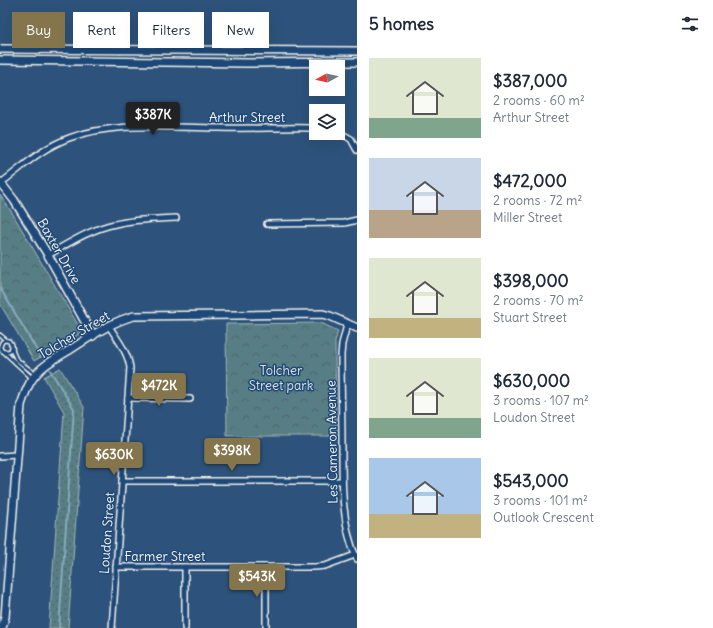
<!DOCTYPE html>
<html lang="en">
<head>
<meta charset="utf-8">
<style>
  :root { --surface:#fff; --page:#f2f2f3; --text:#1f2937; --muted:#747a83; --accent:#84754c }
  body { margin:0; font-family:Delius,sans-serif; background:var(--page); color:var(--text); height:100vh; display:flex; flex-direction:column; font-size:15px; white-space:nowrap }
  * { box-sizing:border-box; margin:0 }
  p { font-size:13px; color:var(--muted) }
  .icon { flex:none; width:22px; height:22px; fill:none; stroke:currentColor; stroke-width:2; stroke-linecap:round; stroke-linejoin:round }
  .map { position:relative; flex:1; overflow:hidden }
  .drawer { display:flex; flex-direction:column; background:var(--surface); width:356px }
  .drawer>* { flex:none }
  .banner { position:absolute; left:12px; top:12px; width:285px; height:36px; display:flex; gap:8px }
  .needle { width:26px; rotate:262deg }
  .fabs { position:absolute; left:309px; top:60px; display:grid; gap:8px }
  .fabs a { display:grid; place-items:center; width:36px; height:36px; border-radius:0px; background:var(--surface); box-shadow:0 4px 16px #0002; font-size:20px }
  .price { position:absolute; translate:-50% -34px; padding:0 9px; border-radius:4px; background:var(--accent); color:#fff; font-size:13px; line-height:26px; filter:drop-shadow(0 1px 2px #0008) }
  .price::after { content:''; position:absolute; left:50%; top:24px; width:12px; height:9px; margin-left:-6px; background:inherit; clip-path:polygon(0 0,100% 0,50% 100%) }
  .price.on { background:#222; color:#fff }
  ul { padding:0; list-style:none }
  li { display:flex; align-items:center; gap:12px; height:100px; padding:0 12px }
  li span { display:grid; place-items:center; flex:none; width:112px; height:80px; border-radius:0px; color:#555 }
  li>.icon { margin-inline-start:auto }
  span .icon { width:48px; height:48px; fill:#fffc; stroke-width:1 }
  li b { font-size:17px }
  h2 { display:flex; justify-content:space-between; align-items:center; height:48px; padding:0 12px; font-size:17px }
  .tag { padding:0 14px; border-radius:0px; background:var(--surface); box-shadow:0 4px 16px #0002; font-size:14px; line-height:36px }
  .tag.on { background:var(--accent); color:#fff }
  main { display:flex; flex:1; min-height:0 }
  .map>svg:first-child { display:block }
  .grass { fill:url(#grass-dots); stroke:#a6b8b6 }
  .forest { fill:url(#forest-crowns); stroke:#a6b8b6 }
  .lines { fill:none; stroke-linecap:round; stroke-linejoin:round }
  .stream { stroke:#8aaabb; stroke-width:2 }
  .lane-casing { stroke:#f4f1e8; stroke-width:5.5 }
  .street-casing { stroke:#f4f1e8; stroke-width:8 }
  .secondary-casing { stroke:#f4f1e8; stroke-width:10 }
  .lane { stroke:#1f4a7a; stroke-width:2.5 }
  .street { stroke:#1f4a7a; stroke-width:5 }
  .secondary { stroke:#1f4a7a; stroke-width:7 }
  .labels { text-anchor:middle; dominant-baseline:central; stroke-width:3; stroke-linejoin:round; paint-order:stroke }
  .street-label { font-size:13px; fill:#f4f1e8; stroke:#1f4a7a }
  .park-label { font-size:13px; fill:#dce0d9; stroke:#1f4a7a }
</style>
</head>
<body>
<main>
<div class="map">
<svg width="357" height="628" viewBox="0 0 357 628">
  <defs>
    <pattern id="grass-dots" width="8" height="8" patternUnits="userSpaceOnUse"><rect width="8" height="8" fill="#577e84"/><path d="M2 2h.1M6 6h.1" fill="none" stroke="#516668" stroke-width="1.8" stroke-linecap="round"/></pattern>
    <pattern id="forest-crowns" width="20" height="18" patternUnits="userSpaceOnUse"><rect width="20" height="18" fill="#577e84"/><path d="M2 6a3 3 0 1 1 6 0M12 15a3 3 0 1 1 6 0" fill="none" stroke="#516668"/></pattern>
  </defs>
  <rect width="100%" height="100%" fill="#2d537c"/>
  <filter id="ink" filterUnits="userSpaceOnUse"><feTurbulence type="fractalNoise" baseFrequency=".025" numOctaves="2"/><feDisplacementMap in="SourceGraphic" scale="8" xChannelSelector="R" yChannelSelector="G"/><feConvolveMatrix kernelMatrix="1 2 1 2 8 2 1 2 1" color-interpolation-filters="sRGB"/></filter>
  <g filter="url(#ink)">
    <!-- grass -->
    <path class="grass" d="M60,368L84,407L68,628H49L64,412L44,377Z"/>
    <!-- forest -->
    <g class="forest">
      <path d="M0,195L11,211L81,330L78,335L34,361L0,304Z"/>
      <path d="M321,323L338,331L335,342L336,436H227L226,324Z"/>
    </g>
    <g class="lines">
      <!-- stream -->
      <g class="stream">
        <path d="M0,288L41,357"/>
        <path d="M50,370L74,409L59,628"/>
      </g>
      <defs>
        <g id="lane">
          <path d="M0,335L6,340"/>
          <path d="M12,344L13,352L16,359L35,374"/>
          <path d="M0,347L2,342L5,340L9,341L12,346L11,350L7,352L2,351L0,347"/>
          <path d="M4,352L32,378"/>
        </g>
        <g id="street">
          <path d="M338,132L351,139L357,150"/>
          <path d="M1,183C25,165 40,149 69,138C114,121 171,128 219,128C251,129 284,127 316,128"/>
          <path d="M267,224L344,223L357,220"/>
          <path d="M48,255C69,243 91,229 115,224C135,219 156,219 176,218"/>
          <path d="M347,325L342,344L341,355C341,385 342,415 342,444C342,480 341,526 357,559"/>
          <path d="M109,326C117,339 128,352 130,368L112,628"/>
          <path d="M128,398L190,399"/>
          <path d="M0,456L17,455"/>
          <path d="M122,481H342"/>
          <path d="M116,567H315L325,566L355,555"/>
          <path d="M185,567V628"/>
          <path d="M266,567V628"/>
        </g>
        <g id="secondary">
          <path d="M0,49L357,51"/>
          <path d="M0,60L248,63L357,62"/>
          <path d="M0,182L14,200L48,255L93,336"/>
          <path d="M2,628L5,617L21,405C25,393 29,381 38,372C46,363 58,357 68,351C89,338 110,322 134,316L323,314L330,316L357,328"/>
        </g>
      </defs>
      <!-- lane casing -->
      <use href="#lane" class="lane-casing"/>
      <!-- street casing -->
      <use href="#street" class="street-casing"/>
      <!-- secondary casing -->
      <use href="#secondary" class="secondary-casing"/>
      <!-- lane -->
      <use href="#lane" class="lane"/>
      <!-- street -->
      <use href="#street" class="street"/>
      <!-- secondary -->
      <use href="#secondary" class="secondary"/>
    </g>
  </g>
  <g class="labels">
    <!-- street labels -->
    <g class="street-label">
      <text x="247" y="117">Arthur Street</text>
      <text transform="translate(59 251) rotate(60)">Baxter Drive</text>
      <text transform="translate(74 335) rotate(-31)">Tolcher Street</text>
      <text transform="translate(332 442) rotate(-91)">Les Cameron Avenue</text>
      <text transform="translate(107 533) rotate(-86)">Loudon Street</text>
      <text x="165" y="556">Farmer Street</text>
    </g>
    <!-- park labels -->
    <g class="park-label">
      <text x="281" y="370">Tolcher<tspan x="281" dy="15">Street park</tspan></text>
    </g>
  </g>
</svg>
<div class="fabs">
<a><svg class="needle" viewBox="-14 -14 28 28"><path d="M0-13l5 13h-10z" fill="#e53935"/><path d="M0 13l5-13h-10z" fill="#747a83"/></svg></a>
<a><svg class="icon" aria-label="layers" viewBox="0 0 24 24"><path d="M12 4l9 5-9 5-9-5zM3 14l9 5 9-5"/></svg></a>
</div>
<b class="price on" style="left:153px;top:136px">$387K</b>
<b class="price" style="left:159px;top:407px">$472K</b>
<b class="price" style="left:232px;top:472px">$398K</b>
<b class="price" style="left:114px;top:476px">$630K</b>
<b class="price" style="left:257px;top:598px">$543K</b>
<div class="banner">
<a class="tag on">Buy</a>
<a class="tag">Rent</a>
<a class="tag">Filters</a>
<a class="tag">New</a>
</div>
</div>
<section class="drawer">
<h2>5 homes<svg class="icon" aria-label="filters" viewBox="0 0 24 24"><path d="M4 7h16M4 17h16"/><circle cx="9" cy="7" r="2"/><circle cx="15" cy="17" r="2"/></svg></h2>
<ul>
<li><span style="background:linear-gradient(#dfe7d0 75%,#7fa58c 0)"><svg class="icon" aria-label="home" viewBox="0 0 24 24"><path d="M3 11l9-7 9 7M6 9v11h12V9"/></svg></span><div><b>$387,000</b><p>2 rooms · 60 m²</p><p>Arthur Street</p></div></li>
<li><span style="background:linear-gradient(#c9d6e8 65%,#b9a48a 0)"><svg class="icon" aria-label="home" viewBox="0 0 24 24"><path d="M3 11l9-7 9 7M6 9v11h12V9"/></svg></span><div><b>$472,000</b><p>2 rooms · 72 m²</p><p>Miller Street</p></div></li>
<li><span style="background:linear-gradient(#dfe7d0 75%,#c2b280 0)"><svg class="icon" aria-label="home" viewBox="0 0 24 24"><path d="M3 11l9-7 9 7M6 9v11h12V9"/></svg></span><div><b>$398,000</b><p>2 rooms · 70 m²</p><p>Stuart Street</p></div></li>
<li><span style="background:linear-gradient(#dfe7d0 75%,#7fa58c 0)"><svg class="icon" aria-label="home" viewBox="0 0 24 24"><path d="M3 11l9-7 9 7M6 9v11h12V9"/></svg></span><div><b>$630,000</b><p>3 rooms · 107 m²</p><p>Loudon Street</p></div></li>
<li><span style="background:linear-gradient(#a9c7e8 70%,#c2b280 0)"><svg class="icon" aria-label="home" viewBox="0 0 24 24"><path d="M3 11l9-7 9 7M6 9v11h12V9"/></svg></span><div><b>$543,000</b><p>3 rooms · 101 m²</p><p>Outlook Crescent</p></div></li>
</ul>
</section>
</main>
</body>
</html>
